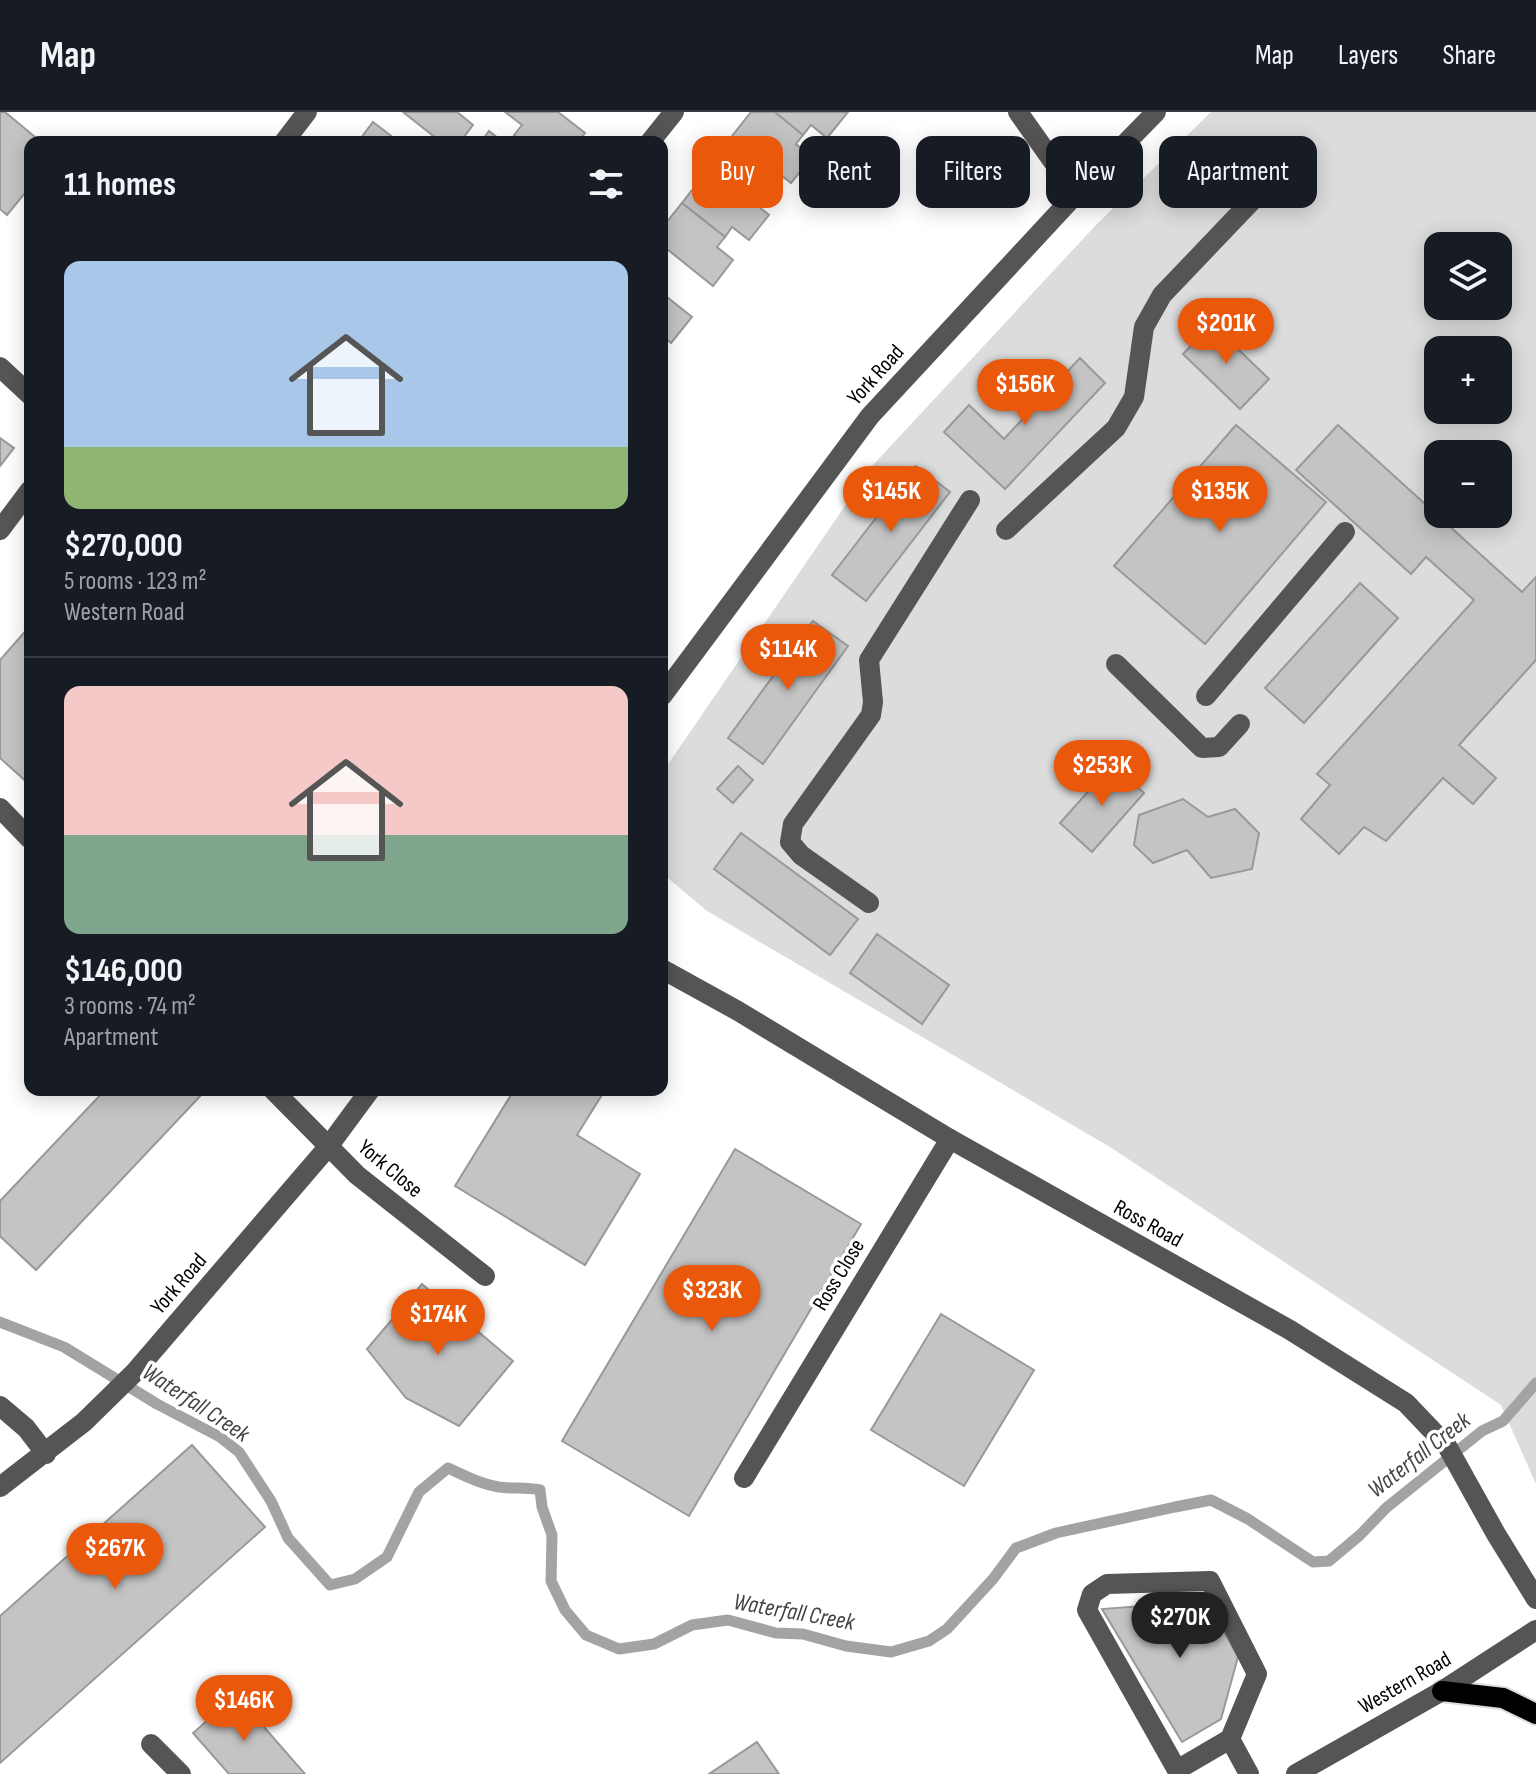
<!DOCTYPE html>
<html lang="en">
<head>
<meta charset="utf-8">
<style>
  :root { --surface:#171b24; --page:#242831; --text:#f1f3f6; --muted:#9ea1a6; --line:#363941; --accent:#ea580c }
  body { margin:0; font-family:"Sofia Sans Condensed",sans-serif; background:var(--page); color:var(--text); height:100vh; display:flex; flex-direction:column; font-size:30px; white-space:nowrap }
  * { box-sizing:border-box; margin:0 }
  p { font-size:26px; color:var(--muted) }
  .icon { flex:none; width:44px; height:44px; fill:none; stroke:currentColor; stroke-width:2; stroke-linecap:round; stroke-linejoin:round }
  .map { position:relative; flex:1; overflow:hidden }
  .drawer { position:absolute; left:24px; top:24px; width:644px; height:960px; display:flex; flex-direction:column; background:var(--surface); border-radius:16px; box-shadow:0 4px 20px #0003 }
  .drawer>* { flex:none }
  .banner { position:absolute; left:692px; top:24px; width:724px; height:72px; display:flex; gap:16px }
  .controls { position:absolute; left:1424px; top:120px; display:grid; gap:16px }
  .controls a { display:grid; place-items:center; width:88px; height:88px; border-radius:16px; background:var(--surface); box-shadow:0 4px 20px #0003; font-size:40px }
  .price { position:absolute; translate:-50% -68px; padding:0 18px; border-radius:28px; background:var(--accent); color:#fff; font-size:26px; line-height:52px; filter:drop-shadow(0 2px 4px #0008) }
  .price::after { content:''; position:absolute; left:50%; top:48px; width:24px; height:18px; margin-left:-12px; background:inherit; clip-path:polygon(0 0,100% 0,50% 100%) }
  .price.on { background:#222; color:#fff }
  ul { padding:0; list-style:none }
  li { display:grid; align-content:center; gap:16px; height:424px; padding:0 40px }
  li+li { border-top:2px solid var(--line) }
  li span { display:grid; place-items:center; height:248px; border-radius:16px; color:#555 }
  li>.icon { margin-inline-start:auto }
  span .icon { width:144px; height:144px; fill:#fffc; stroke-width:1 }
  li b { font-size:34px }
  h2 { display:flex; justify-content:space-between; align-items:center; height:96px; padding:0 40px; font-size:34px }
  .pill { padding:0 28px; border-radius:16px; background:var(--surface); box-shadow:0 4px 20px #0003; font-size:28px; line-height:72px }
  .pill.on { background:var(--accent); color:#fff }
  header { display:flex; align-items:center; gap:48px; box-sizing:border-box; height:112px; padding:0 40px; background:var(--surface); border-bottom:2px solid var(--line) }
  header strong { font-size:38px }
  nav { display:flex; gap:44px; margin-inline-start:auto; font-size:28px }
  .map>svg:first-child { display:block }
  .green { fill:#dcdcdc; fill-rule:evenodd }
  .lines { fill:none; stroke-linecap:round; stroke-linejoin:round }
  .stream { stroke:#a3a3a3; stroke-width:11 }
  .building { fill:#c4c4c4; stroke:#999; stroke-width:2 }
  .major-casing { stroke:#dbdbdb; stroke-width:24 }
  .minor { stroke:#555; stroke-width:20 }
  .major { stroke:#000; stroke-width:20 }
  .labels { text-anchor:middle; dominant-baseline:central; stroke-width:7; stroke-linejoin:round; paint-order:stroke }
  .street-label { font-size:22px; fill:#000; stroke:#fff }
  .water-label { font-size:24px; font-style:italic; fill:#444; stroke:#fff }
</style>
</head>
<body>
<header>
<strong>Map</strong>
<nav><a>Map</a><a>Layers</a><a>Share</a></nav>
</header>
<div class="map">
<svg width="1536" height="1662" viewBox="0 0 1536 1662">
  <rect width="100%" height="100%" fill="#fff"/>
  <!-- green -->
  <path class="green" d="M1211,0H1536V1372L1501,1293L1110,1035L707,799L662,761V661L873,353L1095,114ZM1438,134H1498V194H1438ZM1438,238H1498V298H1438ZM1438,342H1498V402H1438Z"/>
  <g class="lines">
    <!-- stream -->
    <path class="stream" d="M0,1210L64,1235L157,1292L220,1325L239,1340L271,1389L288,1426L330,1473L355,1467L387,1445L419,1380L448,1356C465,1364 481,1372 499,1375C513,1377 526,1375 540,1378L542,1395L552,1423L551,1469L565,1498L586,1523L619,1537L654,1532L692,1513L728,1508L776,1521L803,1522L846,1534L891,1540L929,1529L947,1517L993,1467L1016,1436L1056,1421L1175,1395L1211,1388L1248,1407L1313,1450L1329,1449L1360,1423L1386,1396L1482,1319L1503,1309L1536,1271"/>
  </g>
  <!-- building -->
  <g class="building">
    <path d="M0,0H5L41,30H30V75L7,103L0,97Z"/>
    <path d="M403,0H457L473,13L460,30H441Z"/>
    <path d="M505,0H558L585,21L578,30H523L514,23L522,13Z"/>
    <path d="M751,0H775L803,23L796,32L812,45L791,71L732,24Z"/>
    <path d="M775,0H848L827,26L811,13L803,23Z"/>
    <path d="M373,10L399,30H358Z"/>
    <path d="M489,19L503,30H481Z"/>
    <path d="M710,55L769,103L749,128L732,115L725,125L682,91Z"/>
    <path d="M682,91L725,125L717,135L733,148L713,174L662,133V116Z"/>
    <path d="M662,181L692,205L671,231L662,223Z"/>
    <path d="M1212,212L1269,267L1240,297L1183,242Z"/>
    <path d="M1080,246L1105,271L1005,377L944,320L969,293L1004,327Z"/>
    <path d="M1236,313L1326,390L1205,532L1114,454Z"/>
    <path d="M1338,313L1522,480L1536,465V548L1459,633L1496,666L1473,692L1443,666L1386,729L1364,715L1339,742L1301,707L1330,673L1317,662L1474,488L1426,445L1411,462L1296,358Z"/>
    <path d="M0,326L14,336L0,354Z"/>
    <path d="M916,354L950,380L866,489L832,463Z"/>
    <path d="M1360,471L1398,506L1304,611L1265,576Z"/>
    <path d="M813,509L848,534L763,652L728,626Z"/>
    <path d="M30,514V673L0,646V548Z"/>
    <path d="M1112,653L1144,681L1092,740L1060,711Z"/>
    <path d="M738,654L753,668L733,691L717,677Z"/>
    <path d="M1183,687L1208,705L1235,697L1259,721L1252,757L1211,766L1187,738L1153,751L1134,733L1139,703Z"/>
    <path d="M741,721L858,807L830,843L714,757Z"/>
    <path d="M877,822L949,873L922,912L850,861Z"/>
    <path d="M105,978H206L36,1158L0,1124V1089Z"/>
    <path d="M514,978H605L577,1023L640,1062L585,1153L455,1074Z"/>
    <path d="M735,1037L861,1112L689,1404L562,1329Z"/>
    <path d="M422,1172L513,1249L459,1314L406,1286L367,1237Z"/>
    <path d="M941,1202L1034,1258L964,1374L871,1318Z"/>
    <path d="M192,1333L265,1415L0,1651V1504Z"/>
    <path d="M1207,1489L1238,1545L1221,1607L1182,1630L1102,1497Z"/>
    <path d="M236,1583L305,1662H229L193,1621Z"/>
    <path d="M757,1630L779,1662H709Z"/>
  </g>
  <g class="lines">
    <defs>
      <path id="major" d="M1442,1579L1503,1586L1536,1602"/>
    </defs>
    <!-- major casing -->
    <use href="#major" class="major-casing"/>
    <!-- minor -->
    <g class="minor">
      <path d="M1018,0L1076,82"/>
      <path d="M284,30L307,0"/>
      <path d="M650,30L674,0"/>
      <path d="M0,255L30,283"/>
      <path d="M0,418L30,378"/>
      <path d="M1006,418L1116,316L1134,285L1144,215L1162,183L1290,49"/>
      <path d="M1116,552L1202,636L1219,635L1240,612"/>
      <path d="M662,584L870,304L1076,82L1156,0"/>
      <path d="M1206,584L1345,420"/>
      <path d="M0,696L30,727"/>
      <path d="M869,791L801,743L790,730L793,712L871,603L873,590L869,548L970,388"/>
      <path d="M662,857L738,899L950,1027L1290,1218L1406,1291L1447,1334L1496,1422L1536,1487"/>
      <path d="M273,978L357,1063L485,1164"/>
      <path d="M0,1294L26,1316L46,1342"/>
      <path d="M744,1366L950,1027"/>
      <path d="M0,1375L84,1310L134,1261L328,1035L370,978"/>
      <path d="M1210,1469L1257,1562L1230,1627L1177,1658L1087,1498L1092,1482L1107,1472Z"/>
      <path d="M1230,1627L1249,1662"/>
      <path d="M151,1632L181,1662"/>
      <path d="M1296,1662L1442,1579L1536,1518"/>
    </g>
    <!-- major -->
    <use href="#major" class="major"/>
  </g>
  <g class="labels">
    <!-- street labels -->
    <g class="street-label">
      <text transform="translate(876 263) rotate(-48)">York Road</text>
      <text transform="translate(390 1057) rotate(40)">York Close</text>
      <text transform="translate(1148 1112) rotate(29)">Ross Road</text>
      <text transform="translate(839 1163) rotate(-59)">Ross Close</text>
      <text transform="translate(179 1172) rotate(-49)">York Road</text>
      <text transform="translate(1405 1571) rotate(-30)">Western Road</text>
    </g>
    <!-- water labels -->
    <g class="water-label">
      <text transform="translate(196 1291) rotate(33)">Waterfall Creek</text>
      <text transform="translate(1419 1343) rotate(-38)">Waterfall Creek</text>
      <text transform="translate(794 1500) rotate(10)">Waterfall Creek</text>
    </g>
  </g>
</svg>
<div class="controls">
<a><svg class="icon" aria-label="layers" viewBox="0 0 24 24"><path d="M12 4l9 5-9 5-9-5zM3 14l9 5 9-5"/></svg></a>
<a>+</a>
<a>−</a>
</div>
<b class="price" style="left:1226px;top:254px">$201K</b>
<b class="price" style="left:1025px;top:315px">$156K</b>
<b class="price" style="left:891px;top:422px">$145K</b>
<b class="price" style="left:1220px;top:422px">$135K</b>
<b class="price" style="left:788px;top:580px">$114K</b>
<b class="price" style="left:1102px;top:696px">$253K</b>
<b class="price" style="left:712px;top:1221px">$323K</b>
<b class="price" style="left:438px;top:1245px">$174K</b>
<b class="price" style="left:115px;top:1479px">$267K</b>
<b class="price on" style="left:1180px;top:1548px">$270K</b>
<b class="price" style="left:244px;top:1631px">$146K</b>
<div class="banner">
<a class="pill on">Buy</a>
<a class="pill">Rent</a>
<a class="pill">Filters</a>
<a class="pill">New</a>
<a class="pill">Apartment</a>
</div>
<section class="drawer">
<h2>11 homes<svg class="icon" aria-label="filters" viewBox="0 0 24 24"><path d="M4 7h16M4 17h16"/><circle cx="9" cy="7" r="2"/><circle cx="15" cy="17" r="2"/></svg></h2>
<ul>
<li><span style="background:linear-gradient(#a9c7e8 75%,#8fb573 0)"><svg class="icon" aria-label="home" viewBox="0 0 24 24"><path d="M3 11l9-7 9 7M6 9v11h12V9"/></svg></span><div><b>$270,000</b><p>5 rooms · 123 m²</p><p>Western Road</p></div></li>
<li><span style="background:linear-gradient(#f6c9c9 60%,#7fa58c 0)"><svg class="icon" aria-label="home" viewBox="0 0 24 24"><path d="M3 11l9-7 9 7M6 9v11h12V9"/></svg></span><div><b>$146,000</b><p>3 rooms · 74 m²</p><p>Apartment</p></div></li>
</ul>
</section>
</div>
</body>
</html>
